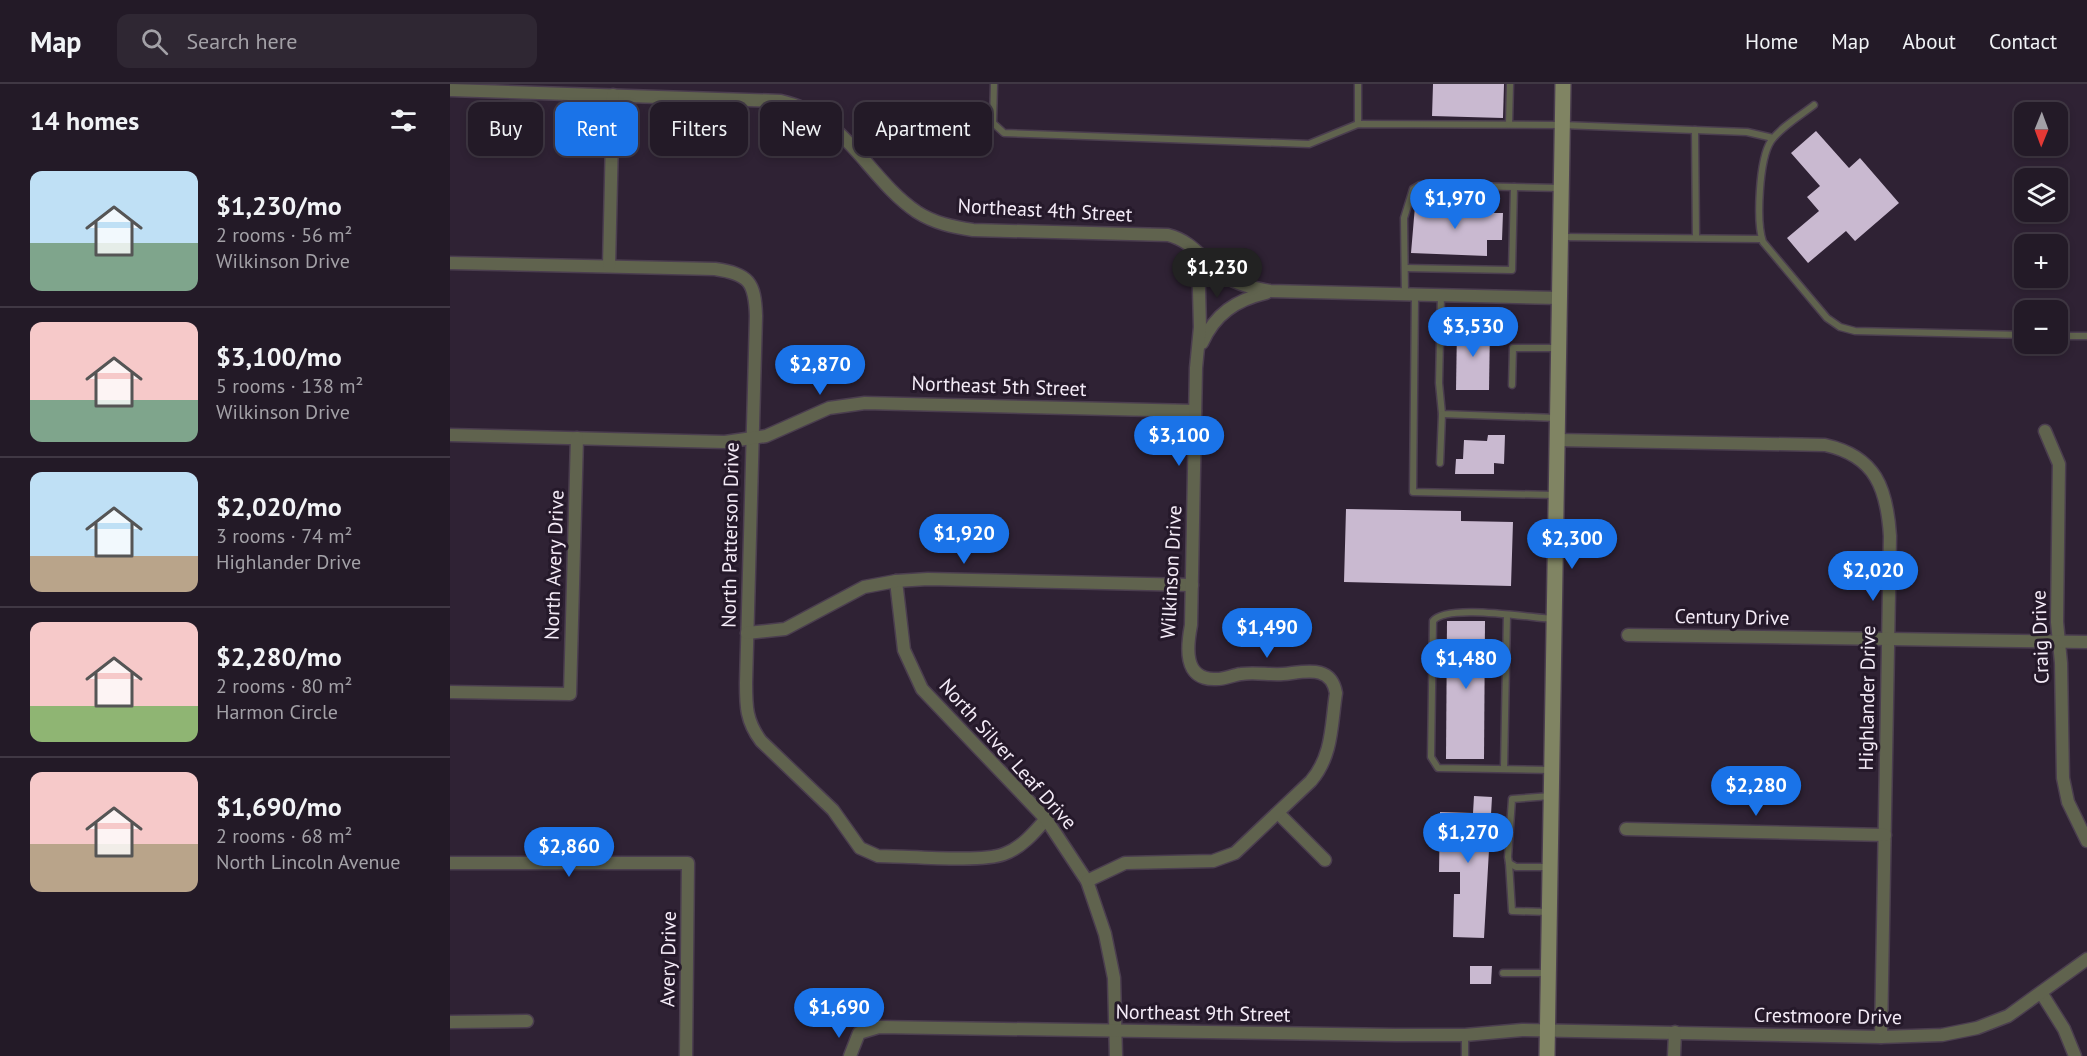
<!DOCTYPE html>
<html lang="en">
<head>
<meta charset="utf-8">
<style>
  :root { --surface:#231a27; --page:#2f2733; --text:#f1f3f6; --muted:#a3a1a7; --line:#403844; --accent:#1a73e8 }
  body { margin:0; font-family:"PT Sans",sans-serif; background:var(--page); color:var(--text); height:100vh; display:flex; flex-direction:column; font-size:22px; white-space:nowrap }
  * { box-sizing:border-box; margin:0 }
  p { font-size:20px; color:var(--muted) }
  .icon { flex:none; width:33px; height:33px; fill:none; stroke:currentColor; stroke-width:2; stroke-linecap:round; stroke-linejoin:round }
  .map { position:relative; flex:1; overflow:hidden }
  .side { display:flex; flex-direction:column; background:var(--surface); width:450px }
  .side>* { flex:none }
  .top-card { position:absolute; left:18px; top:18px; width:570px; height:54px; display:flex; gap:12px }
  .needle { width:39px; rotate:181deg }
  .controls { position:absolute; left:1564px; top:18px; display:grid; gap:12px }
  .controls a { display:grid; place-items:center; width:54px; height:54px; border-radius:12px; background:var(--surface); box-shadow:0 3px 9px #0003,0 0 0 2px var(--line); font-size:30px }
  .price { position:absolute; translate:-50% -51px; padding:0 14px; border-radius:21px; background:var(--accent); color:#fff; font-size:20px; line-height:39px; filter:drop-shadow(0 2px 3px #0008) }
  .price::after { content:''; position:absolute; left:50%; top:36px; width:18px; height:14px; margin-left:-9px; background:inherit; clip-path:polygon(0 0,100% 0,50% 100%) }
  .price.on { background:#222; color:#fff }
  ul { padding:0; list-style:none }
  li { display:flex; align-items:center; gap:18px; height:150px; padding:0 30px }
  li+li { border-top:2px solid var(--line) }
  li span { display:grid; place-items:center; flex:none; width:168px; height:120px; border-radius:12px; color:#555 }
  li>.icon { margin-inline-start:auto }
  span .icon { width:72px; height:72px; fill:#fffc; stroke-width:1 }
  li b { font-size:26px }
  h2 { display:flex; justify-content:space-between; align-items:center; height:72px; padding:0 30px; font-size:26px }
  .chip { padding:0 21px; border-radius:12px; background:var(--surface); box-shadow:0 3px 9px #0003,0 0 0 2px var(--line); font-size:21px; line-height:54px }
  .chip.on { background:var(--accent); color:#fff }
  header { display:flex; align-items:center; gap:36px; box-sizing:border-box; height:84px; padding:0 30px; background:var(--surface); border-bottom:2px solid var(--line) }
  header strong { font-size:28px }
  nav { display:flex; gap:33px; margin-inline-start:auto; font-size:21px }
  .search { width:420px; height:54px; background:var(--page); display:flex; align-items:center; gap:15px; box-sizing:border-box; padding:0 21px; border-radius:12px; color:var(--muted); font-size:22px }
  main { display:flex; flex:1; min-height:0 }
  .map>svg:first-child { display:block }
  .building { fill:#c9b9d0 }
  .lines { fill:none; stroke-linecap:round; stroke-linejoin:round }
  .lane-casing { stroke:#4b3e4f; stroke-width:9 }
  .street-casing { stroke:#4b3e4f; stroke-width:15 }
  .secondary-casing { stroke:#4b3e4f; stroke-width:18 }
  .lane { stroke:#60634e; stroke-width:6 }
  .street { stroke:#60634e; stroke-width:12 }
  .secondary { stroke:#808463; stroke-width:15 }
  .labels { text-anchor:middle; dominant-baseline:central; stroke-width:6; stroke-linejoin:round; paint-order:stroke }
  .street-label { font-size:20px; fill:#f4ebf7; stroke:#25192a }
</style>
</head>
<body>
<header>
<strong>Map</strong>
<div class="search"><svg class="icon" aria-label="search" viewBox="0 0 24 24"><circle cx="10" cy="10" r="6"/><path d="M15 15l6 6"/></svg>Search here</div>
<nav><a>Home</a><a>Map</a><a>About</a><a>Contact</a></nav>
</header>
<main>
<section class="side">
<h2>14 homes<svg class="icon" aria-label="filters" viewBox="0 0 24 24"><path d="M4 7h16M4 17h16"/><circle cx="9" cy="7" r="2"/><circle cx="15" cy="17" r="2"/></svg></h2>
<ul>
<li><span style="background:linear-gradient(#bfe0f5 60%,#7fa58c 0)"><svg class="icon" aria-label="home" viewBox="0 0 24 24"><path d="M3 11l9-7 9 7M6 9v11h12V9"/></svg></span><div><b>$1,230/mo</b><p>2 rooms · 56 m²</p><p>Wilkinson Drive</p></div></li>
<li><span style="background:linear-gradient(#f6c9c9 65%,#7fa58c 0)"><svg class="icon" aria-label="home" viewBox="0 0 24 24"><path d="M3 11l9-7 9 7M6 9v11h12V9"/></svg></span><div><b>$3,100/mo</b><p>5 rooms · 138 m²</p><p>Wilkinson Drive</p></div></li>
<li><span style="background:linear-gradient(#bfe0f5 70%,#b9a48a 0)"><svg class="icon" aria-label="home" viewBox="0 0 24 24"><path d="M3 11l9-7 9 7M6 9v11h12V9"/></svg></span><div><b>$2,020/mo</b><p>3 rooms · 74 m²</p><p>Highlander Drive</p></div></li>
<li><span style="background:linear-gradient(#f6c9c9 70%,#8fb573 0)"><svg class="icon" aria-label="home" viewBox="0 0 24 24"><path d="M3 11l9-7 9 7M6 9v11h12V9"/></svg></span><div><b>$2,280/mo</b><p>2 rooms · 80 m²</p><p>Harmon Circle</p></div></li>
<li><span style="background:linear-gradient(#f6c9c9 60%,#b9a48a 0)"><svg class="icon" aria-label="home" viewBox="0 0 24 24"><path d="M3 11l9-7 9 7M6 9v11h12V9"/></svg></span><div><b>$1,690/mo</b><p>2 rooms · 68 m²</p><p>North Lincoln Avenue</p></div></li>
</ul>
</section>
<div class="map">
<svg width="1637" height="972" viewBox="0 0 1637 972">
  <rect width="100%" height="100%" fill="#2f2234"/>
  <!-- building -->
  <g class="building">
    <path d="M983,0H1054L1053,34L982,32Z"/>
    <path d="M1366,47L1399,84L1410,74L1449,119L1405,157L1396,147L1358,179L1337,154L1369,127L1357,113L1370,102L1341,69Z"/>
    <path d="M1021,120L1039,121V129H1053L1052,156H1037V172L961,169L965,122L1021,124Z"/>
    <path d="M1007,242L1040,243L1039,306H1006Z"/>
    <path d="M1038,351H1055L1054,380L1044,379V390H1005L1006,375H1013L1014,356L1037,357Z"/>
    <path d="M896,425L1011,427V437L1063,438L1061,502L894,498Z"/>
    <path d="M997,537H1035L1034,675H996Z"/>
    <path d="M1024,712L1042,713L1034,854L1003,853L1004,810H1010V788H989L990,728L1023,729Z"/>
    <path d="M1020,882H1042L1041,900H1020Z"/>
  </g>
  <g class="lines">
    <defs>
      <g id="lane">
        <path d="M544,0L543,39L554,49L859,60L908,40L1112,41L1297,48L1323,54"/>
        <path d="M1364,21C1350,32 1331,43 1321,57C1309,75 1306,138 1313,158L1377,234L1390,243L1405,247L1575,251"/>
        <path d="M908,40V0"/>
        <path d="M1059,40L1060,0"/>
        <path d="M1245,46L1246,154"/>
        <path d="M1111,153L1311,155"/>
        <path d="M955,184L1062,186L1064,103"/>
        <path d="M955,211L954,134L963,105L970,101L1111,104"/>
        <path d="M965,212L963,408L1105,411"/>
        <path d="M991,212L989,299L992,330L1107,334"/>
        <path d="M1608,252H1637"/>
        <path d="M1062,301L1063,264H1108"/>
        <path d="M990,379L992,330"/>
        <path d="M1054,684L1057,531"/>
        <path d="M1102,686L988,684L981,673L983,537C996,519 1081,534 1104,535"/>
        <path d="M1059,779L1062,827L1099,828"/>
        <path d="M1100,783H1066L1059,779L1058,773L1062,715L1101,712"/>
        <path d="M1053,889H1098"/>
        <path d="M1015,951V972"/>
      </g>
      <g id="street">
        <path d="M0,6L331,17C396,31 417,94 467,128C484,139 503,143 523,146L718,151C743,157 754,178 775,192C788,201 804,204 820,207L1109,214"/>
        <path d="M0,179L265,185C299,190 305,198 306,232L296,599C296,622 296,637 311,657L383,726L410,764L428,772C457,772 530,779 554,770C571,764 584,749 596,735"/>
        <path d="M159,182L163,11"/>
        <path d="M752,259C765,230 786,216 816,209"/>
        <path d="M1595,347L1609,380L1607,538L1611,579L1613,694L1618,718L1637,757"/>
        <path d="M0,351L275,358L316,352L379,324L415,319L745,327"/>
        <path d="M1108,356L1375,361C1426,372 1437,405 1440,452L1431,953"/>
        <path d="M446,497L454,566L472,605L596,735L637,797L655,850L664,894L666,972"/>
        <path d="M297,549L335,545L414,503L446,497L478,495L742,501"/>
        <path d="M1178,551L1637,558"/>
        <path d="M0,608L120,610L127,354"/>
        <path d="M829,730L875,776"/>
        <path d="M1176,745L1435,751"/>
        <path d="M0,779H238L236,972"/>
        <path d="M637,797L675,779L763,777L785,769L861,697C883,671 881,641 886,609C881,580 855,588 833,590C819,591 805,588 791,590C782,591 774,596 764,595C733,595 737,562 741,541L746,284L750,243L748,169"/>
        <path d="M1592,910L1614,945L1625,972"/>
        <path d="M0,938L77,937"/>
        <path d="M400,972L409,949L429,943L946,951H1015L1072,946L1431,953L1492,951L1527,944L1558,932L1637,875"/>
        <path d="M1224,972L1225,948"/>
      </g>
      <path id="secondary" d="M1097,972L1113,0"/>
    </defs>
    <!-- lane casing -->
    <use href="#lane" class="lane-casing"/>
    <!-- street casing -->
    <use href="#street" class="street-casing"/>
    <!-- secondary casing -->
    <use href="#secondary" class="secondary-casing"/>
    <!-- lane -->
    <use href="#lane" class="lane"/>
    <!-- street -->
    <use href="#street" class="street"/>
    <!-- secondary -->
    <use href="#secondary" class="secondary"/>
  </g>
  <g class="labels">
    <!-- street labels -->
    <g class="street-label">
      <text transform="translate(595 126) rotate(3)">Northeast 4th Street</text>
      <text transform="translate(549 302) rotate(2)">Northeast 5th Street</text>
      <text transform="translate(280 451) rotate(-89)">North Patterson Drive</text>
      <text transform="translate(104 481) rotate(-88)">North Avery Drive</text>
      <text transform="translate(721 488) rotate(-87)">Wilkinson Drive</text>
      <text transform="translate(1282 533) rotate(1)">Century Drive</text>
      <text transform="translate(1590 553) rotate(-92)">Craig Drive</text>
      <text transform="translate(1417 614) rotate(-89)">Highlander Drive</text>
      <text transform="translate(558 670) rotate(48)">North Silver Leaf Drive</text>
      <text transform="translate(218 875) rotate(-89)">Avery Drive</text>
      <text transform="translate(753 929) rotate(1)">Northeast 9th Street</text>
      <text transform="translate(1378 932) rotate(1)">Crestmoore Drive</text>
    </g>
  </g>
</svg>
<div class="controls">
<a><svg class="needle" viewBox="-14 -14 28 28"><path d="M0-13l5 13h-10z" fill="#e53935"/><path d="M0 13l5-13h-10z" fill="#a3a1a7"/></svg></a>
<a><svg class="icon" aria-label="layers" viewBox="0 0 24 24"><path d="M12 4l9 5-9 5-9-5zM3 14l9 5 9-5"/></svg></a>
<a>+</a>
<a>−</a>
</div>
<b class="price" style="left:1005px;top:146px">$1,970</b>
<b class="price on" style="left:767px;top:215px">$1,230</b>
<b class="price" style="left:1023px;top:274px">$3,530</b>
<b class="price" style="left:370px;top:312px">$2,870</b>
<b class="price" style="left:729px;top:383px">$3,100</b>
<b class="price" style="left:514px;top:481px">$1,920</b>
<b class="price" style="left:1122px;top:486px">$2,300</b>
<b class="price" style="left:1423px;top:518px">$2,020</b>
<b class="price" style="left:817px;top:575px">$1,490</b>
<b class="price" style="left:1016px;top:606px">$1,480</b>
<b class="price" style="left:1306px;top:733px">$2,280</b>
<b class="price" style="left:1018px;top:780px">$1,270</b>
<b class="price" style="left:119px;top:794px">$2,860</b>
<b class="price" style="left:389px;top:955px">$1,690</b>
<div class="top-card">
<a class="chip">Buy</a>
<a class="chip on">Rent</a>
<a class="chip">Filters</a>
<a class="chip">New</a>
<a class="chip">Apartment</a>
</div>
</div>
</main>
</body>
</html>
